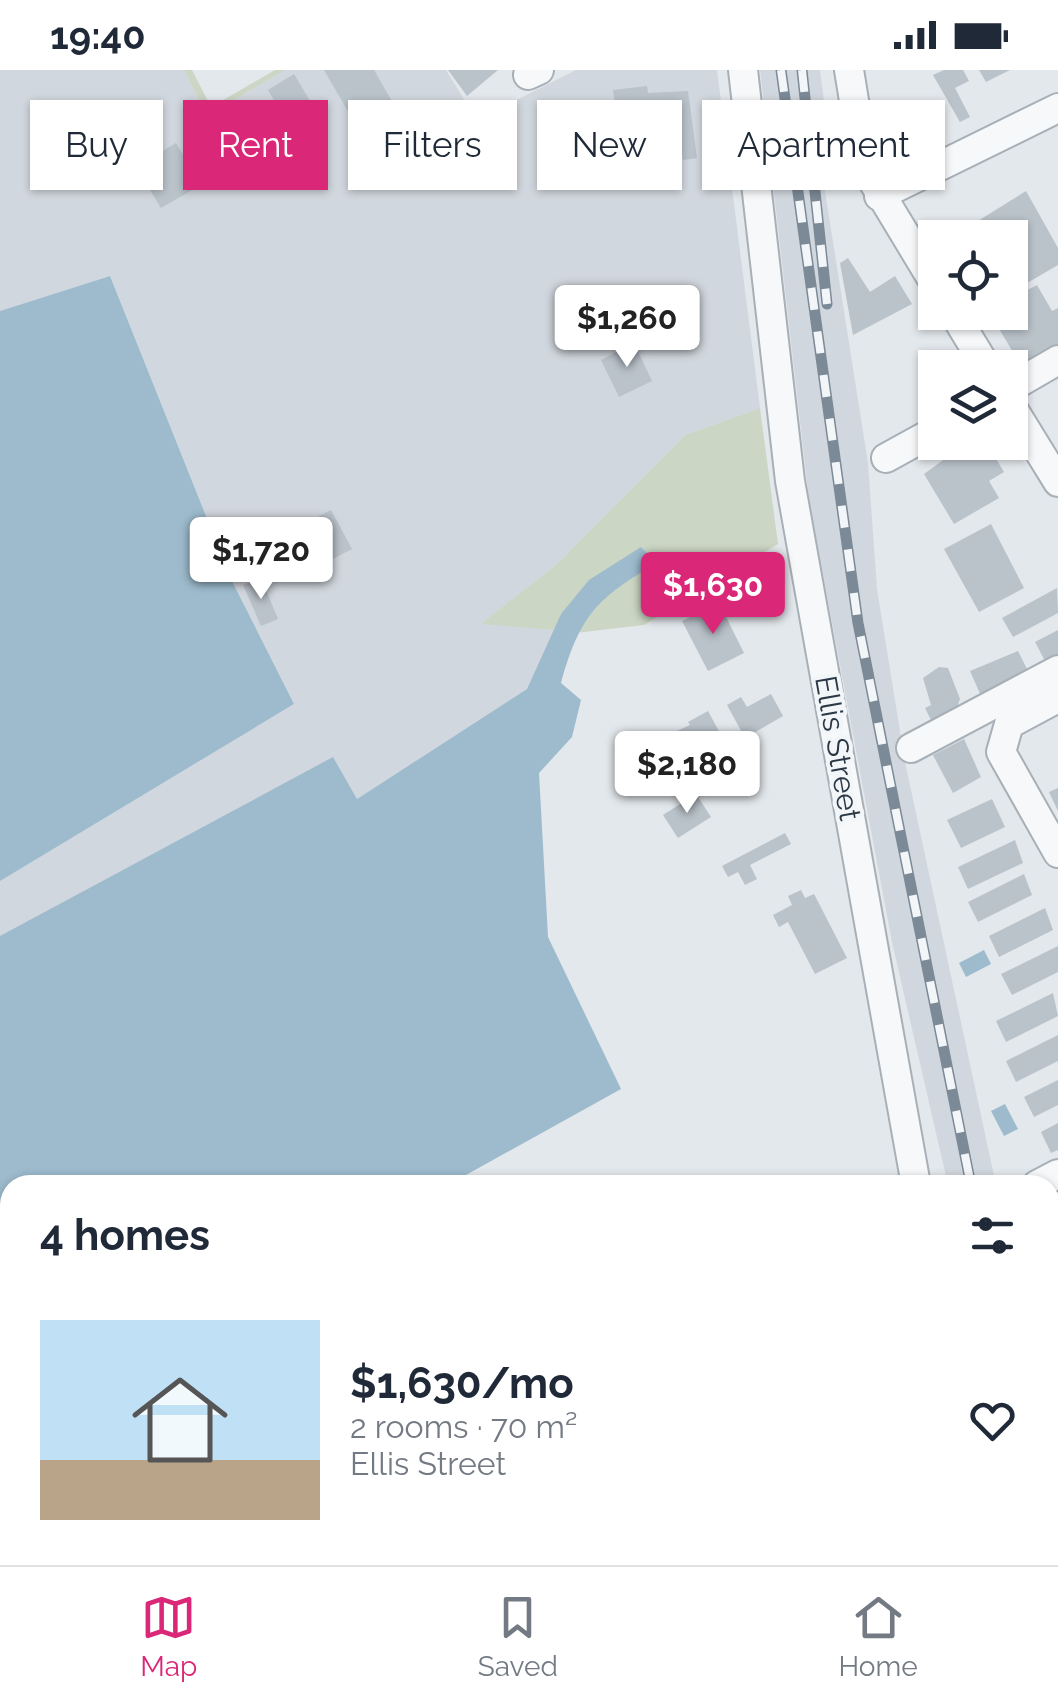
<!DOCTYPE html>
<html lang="en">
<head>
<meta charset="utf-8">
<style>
  :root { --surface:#fff; --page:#f2f2f3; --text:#1f2937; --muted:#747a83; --line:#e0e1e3; --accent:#db2777 }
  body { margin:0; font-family:Raleway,sans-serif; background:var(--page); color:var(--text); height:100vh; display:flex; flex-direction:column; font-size:38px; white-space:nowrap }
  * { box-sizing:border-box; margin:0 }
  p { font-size:32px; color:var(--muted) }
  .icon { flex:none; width:55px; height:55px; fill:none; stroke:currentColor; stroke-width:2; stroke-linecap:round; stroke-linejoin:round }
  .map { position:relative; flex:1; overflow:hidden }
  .side { position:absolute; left:0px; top:1105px; width:1060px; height:390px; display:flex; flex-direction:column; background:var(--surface); border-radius:30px 30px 0 0; box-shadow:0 2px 8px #0004 }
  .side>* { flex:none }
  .hud { position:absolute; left:30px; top:30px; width:1000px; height:90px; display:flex; gap:20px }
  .buttons { position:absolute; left:918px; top:150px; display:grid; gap:20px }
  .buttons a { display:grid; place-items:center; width:110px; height:110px; border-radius:0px; background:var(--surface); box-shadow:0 2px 8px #0004; font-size:50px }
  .price { position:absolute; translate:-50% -85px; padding:0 22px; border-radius:10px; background:#fff; color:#222; font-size:32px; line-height:65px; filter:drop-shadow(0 2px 5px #0008) }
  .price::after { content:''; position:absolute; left:50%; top:60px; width:30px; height:22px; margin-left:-15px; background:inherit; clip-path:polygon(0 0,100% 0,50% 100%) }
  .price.current { background:var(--accent); color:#fff }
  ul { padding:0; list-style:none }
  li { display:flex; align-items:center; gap:30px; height:250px; padding:0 40px }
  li+li { border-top:2px solid var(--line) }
  li span { display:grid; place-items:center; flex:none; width:280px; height:200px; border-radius:0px; color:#555 }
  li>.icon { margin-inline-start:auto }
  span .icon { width:120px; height:120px; fill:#fffc; stroke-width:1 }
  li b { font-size:42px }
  h2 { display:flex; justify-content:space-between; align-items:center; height:120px; padding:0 40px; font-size:42px }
  .tag { padding:0 35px; border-radius:0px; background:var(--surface); box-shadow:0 2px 8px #0004; font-size:35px; line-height:90px }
  .tag.current { background:var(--accent); color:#fff }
  .status { display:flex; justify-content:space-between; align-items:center; height:70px; padding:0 50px; background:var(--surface); direction:ltr }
  .status svg { height:28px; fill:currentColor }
  .tab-bar { display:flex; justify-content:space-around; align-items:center; height:140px; border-top:2px solid var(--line); background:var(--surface); font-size:28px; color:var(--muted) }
  .tab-bar a { display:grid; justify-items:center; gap:5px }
  .tab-bar .current { color:var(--accent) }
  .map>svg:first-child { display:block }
  .built { fill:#d1d7de }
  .green { fill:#cbd6c4 }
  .water { fill:#9dbbcd }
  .building { fill:#bac2ca }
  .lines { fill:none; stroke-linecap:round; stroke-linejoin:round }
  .minor-casing { stroke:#a8b0b7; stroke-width:32 }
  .minor { stroke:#f6f8fa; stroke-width:28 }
  .rail-casing { stroke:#7c8996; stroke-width:11 }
  .rail { stroke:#f3f6f9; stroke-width:8; stroke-dasharray:22; stroke-linecap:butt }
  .labels { text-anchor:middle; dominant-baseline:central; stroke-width:8; stroke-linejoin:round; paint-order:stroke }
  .street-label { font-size:30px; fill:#2a3845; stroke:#f3f6f9 }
</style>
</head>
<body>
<div class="status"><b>19:40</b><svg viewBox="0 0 49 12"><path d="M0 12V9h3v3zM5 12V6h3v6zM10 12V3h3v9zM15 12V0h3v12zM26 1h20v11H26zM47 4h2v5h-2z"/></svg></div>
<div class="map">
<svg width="1058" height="1495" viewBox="0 0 1058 1495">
  <rect width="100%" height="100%" fill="#e3e8ec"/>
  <!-- built -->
  <g class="built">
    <path d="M0,0H184L207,46L285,0H446L477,50L576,0H717L760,338L685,365L557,494L483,553L555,560L527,619L357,729L333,688L0,877V808L294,634L232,511L110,206L0,241Z"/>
    <path d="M760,0H820L832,94L824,115L868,393L877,519L905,692L996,1115H948L892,872L809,430Z"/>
    <path d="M1050,1301L1058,1328V1495L1050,1478Z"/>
  </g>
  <!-- green -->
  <g class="green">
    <path d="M184,0H192L211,37L275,0H285L207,46Z"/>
    <path d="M760,338L778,474L644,555L575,563L612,519L656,494L641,477L561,544L555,560L481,554L557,494L685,365Z"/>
  </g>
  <!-- water -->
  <g class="water">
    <path d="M110,206L232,511L294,634L0,811V241Z"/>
    <path d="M641,477L657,493C597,528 580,545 561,613L581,630L572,667L539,703L548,867L621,1019L448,1115H10V1485H481L486,1495H0V866L333,687L357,729L527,619L561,544L589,510Z"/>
    <path d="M984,880L991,894L966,907L959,893Z"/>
    <path d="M1005,1034L1018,1059L1004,1066L991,1041Z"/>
  </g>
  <!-- building -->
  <g class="building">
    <path d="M324,0H374L393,33L356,55Z"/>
    <path d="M448,0H498L467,26Z"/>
    <path d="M944,0H963L969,11L955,18L970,47L960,52L933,5Z"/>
    <path d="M979,0H1010L986,12Z"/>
    <path d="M294,4L322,51L295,66L268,20Z"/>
    <path d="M647,16L648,23L688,21L697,88L683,90L680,69L666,71L668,89L658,91L654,64L648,65L650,84L622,82L613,20Z"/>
    <path d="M571,49L582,80L552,91L541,59Z"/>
    <path d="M176,73L201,115L161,138L136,97Z"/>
    <path d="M1026,121L1058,178V195L1010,223V181L1023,170L1010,173V168L957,164Z"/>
    <path d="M848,188L870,222L895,206L912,234L853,265L840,193Z"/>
    <path d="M1037,215L1052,241L1058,238V275L1023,299L989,242H1010V229Z"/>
    <path d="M634,273L652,311L619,327L601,290Z"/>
    <path d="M968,372H1002L1006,380L995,387L1004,402L989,411L999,428L954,454L924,404Z"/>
    <path d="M331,440L352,479L290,511L269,472Z"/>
    <path d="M991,454L1024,518L979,542L944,479Z"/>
    <path d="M261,508L278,549L261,556L243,515Z"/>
    <path d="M1057,518L1058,543L1013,567L1002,548Z"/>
    <path d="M719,533L744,583L708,601L682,551Z"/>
    <path d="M1058,560V585L1045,591L1035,572Z"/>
    <path d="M1018,581L1028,601L981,626L970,601Z"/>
    <path d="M939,597L948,598L960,629L956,640L932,652L925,638L931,635L923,608Z"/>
    <path d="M771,624L783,646L745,668L727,635L741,627L747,637Z"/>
    <path d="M708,641L729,680L661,718L639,678L690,655L688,652Z"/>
    <path d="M964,669L981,707L953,723L933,685Z"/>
    <path d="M1058,718V741L1049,722Z"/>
    <path d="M696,724L711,747L678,768L663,745Z"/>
    <path d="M992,729L1005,757L961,778L947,750Z"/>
    <path d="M785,763L791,774L750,795L757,809L745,815L738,802L728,807L722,796Z"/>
    <path d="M1015,770L1023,793L968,819L958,797Z"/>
    <path d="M1024,804L1032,825L978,852L968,832Z"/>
    <path d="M801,820L805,828L814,824L847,888L815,904L788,852L779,857L773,845L792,835L788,826Z"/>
    <path d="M1045,838L1053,860L999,887L989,866Z"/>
    <path d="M1058,876V902L1012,925L1001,904Z"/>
    <path d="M1053,923L1058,946L1006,972L996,951Z"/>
    <path d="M1058,965V991L1016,1012L1006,991Z"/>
    <path d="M1058,1010V1035L1034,1047L1024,1027Z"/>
    <path d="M1058,1053V1080L1051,1083L1041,1062Z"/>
    <path d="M1055,1156L1058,1161V1214L1050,1198V1158Z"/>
    <path d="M868,1485H899L903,1495H872Z"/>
  </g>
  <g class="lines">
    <defs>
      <g id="minor">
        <path d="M743,0L790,411L916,1115"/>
        <path d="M849,0L865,98L935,214"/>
        <path d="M528,5L539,0"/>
        <path d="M879,126L1058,38"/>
        <path d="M953,242L987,298"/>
        <path d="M1010,318L1058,290"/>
        <path d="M1010,334L1058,412"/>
        <path d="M886,388L935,361"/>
        <path d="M1058,628L1009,654L1001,682L1058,783"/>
        <path d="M911,678L1058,600"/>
        <path d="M1037,1115L1058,1104"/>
        <path d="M990,1485L993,1495"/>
      </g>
    </defs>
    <!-- minor casing -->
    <use href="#minor" class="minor-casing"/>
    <!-- minor -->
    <use href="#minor" class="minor"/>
    <defs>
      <g id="rail">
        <path d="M781,0L858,553L971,1115"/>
        <path d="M802,0L827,234"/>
        <path d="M1050,1387L1058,1416"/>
        <path d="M1050,1441L1058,1470"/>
      </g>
    </defs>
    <!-- rail casing -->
    <use href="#rail" class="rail-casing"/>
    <!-- rail -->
    <use href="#rail" class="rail"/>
  </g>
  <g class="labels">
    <!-- street labels -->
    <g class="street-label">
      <text transform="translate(838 678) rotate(80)">Ellis Street</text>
    </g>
  </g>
</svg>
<div class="buttons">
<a><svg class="icon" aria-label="locate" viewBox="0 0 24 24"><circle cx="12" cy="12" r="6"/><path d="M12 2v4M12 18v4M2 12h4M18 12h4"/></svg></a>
<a><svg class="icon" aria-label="layers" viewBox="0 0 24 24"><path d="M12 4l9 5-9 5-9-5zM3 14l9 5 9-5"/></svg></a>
</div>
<b class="price" style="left:627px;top:300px">$1,260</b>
<b class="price" style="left:261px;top:532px">$1,720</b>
<b class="price current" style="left:713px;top:567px">$1,630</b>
<b class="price" style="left:687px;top:746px">$2,180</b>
<div class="hud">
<a class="tag">Buy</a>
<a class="tag current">Rent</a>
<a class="tag">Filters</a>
<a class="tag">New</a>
<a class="tag">Apartment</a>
</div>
<section class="side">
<h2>4 homes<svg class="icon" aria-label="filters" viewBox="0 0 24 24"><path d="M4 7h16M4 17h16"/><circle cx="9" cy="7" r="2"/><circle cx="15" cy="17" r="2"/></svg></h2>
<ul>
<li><span style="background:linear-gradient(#bfe0f5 70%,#b9a48a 0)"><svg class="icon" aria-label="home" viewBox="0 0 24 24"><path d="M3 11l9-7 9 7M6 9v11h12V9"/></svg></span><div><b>$1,630/mo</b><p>2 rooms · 70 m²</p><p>Ellis Street</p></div><svg class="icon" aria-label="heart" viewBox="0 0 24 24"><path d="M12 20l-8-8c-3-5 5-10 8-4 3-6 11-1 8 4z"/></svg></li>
</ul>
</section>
</div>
<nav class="tab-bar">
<a class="current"><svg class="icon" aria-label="map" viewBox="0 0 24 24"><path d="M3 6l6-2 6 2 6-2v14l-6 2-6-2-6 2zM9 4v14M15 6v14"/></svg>Map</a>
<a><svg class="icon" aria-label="saved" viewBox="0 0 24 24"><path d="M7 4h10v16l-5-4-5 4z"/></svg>Saved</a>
<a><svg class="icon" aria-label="home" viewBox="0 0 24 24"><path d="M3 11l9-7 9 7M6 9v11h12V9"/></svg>Home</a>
</nav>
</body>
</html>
